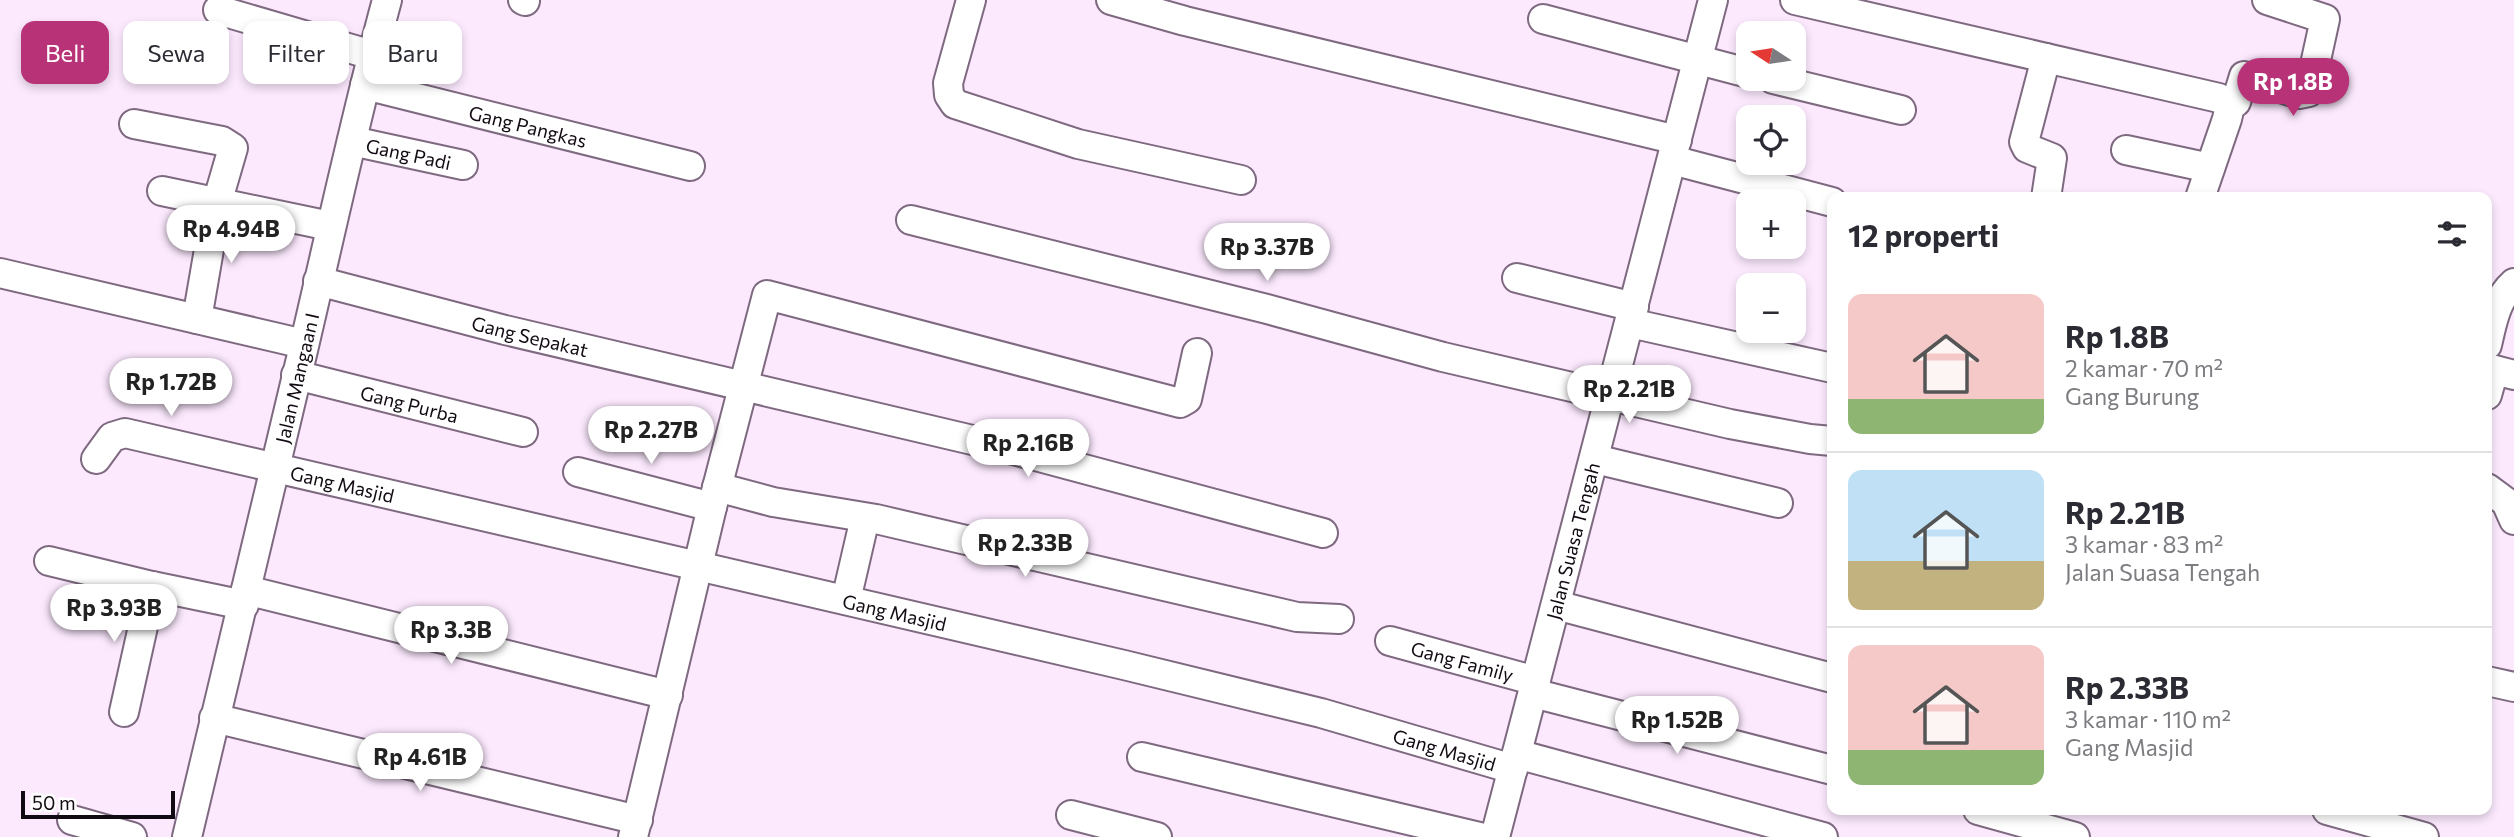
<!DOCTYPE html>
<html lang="id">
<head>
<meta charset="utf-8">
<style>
  :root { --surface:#fff; --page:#f2f2f3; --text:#2b2b33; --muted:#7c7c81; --line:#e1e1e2; --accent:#b73277 }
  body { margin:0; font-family:Commissioner,sans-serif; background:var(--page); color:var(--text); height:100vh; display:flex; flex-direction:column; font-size:26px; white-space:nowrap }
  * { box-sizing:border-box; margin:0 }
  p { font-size:23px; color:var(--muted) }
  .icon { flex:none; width:38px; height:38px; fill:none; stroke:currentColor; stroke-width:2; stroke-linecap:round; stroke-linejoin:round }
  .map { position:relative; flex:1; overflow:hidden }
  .drawer { position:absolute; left:1827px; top:192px; width:665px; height:623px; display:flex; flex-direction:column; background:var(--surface); border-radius:14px; box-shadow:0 4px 10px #0003 }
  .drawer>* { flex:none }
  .banner { position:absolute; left:21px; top:21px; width:665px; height:63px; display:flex; gap:14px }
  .needle { width:46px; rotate:282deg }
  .fabs { position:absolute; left:1736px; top:21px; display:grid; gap:14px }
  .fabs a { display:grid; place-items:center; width:70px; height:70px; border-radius:14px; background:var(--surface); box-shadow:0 4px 10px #0003; font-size:35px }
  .scale { position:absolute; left:21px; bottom:18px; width:154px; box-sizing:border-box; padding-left:7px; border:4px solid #120a12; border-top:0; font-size:19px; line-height:24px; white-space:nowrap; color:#120a12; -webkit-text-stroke:5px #fdfdfd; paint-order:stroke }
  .price { position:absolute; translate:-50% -60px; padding:0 16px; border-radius:24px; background:#fff; color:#222; font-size:23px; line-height:46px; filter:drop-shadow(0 2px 4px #0008) }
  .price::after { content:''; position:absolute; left:50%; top:42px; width:21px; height:16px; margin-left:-10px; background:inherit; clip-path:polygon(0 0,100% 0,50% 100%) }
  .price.current { background:var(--accent); color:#fff }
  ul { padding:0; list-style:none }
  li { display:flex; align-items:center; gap:21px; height:175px; padding:0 21px }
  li+li { border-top:2px solid var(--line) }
  li span { display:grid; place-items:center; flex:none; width:196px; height:140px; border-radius:14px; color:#555 }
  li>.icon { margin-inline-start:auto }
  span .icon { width:84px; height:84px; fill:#fffc; stroke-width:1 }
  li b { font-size:30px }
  h2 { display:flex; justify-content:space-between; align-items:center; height:84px; padding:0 21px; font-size:30px }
  .chip { padding:0 24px; border-radius:14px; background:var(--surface); box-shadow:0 4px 10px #0003; font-size:24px; line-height:63px }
  .chip.current { background:var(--accent); color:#fff }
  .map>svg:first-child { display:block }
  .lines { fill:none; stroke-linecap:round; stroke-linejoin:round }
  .minor-casing { stroke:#7e6980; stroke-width:32 }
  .minor { stroke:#fff; stroke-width:28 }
  .labels { text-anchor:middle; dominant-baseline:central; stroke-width:5; stroke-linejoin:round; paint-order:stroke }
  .street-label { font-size:19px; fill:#120a12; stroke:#fdfdfd }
</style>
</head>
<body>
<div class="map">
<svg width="2514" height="837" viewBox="0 0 2514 837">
  <rect width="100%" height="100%" fill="#fce9fe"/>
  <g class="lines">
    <defs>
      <g id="minor">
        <path d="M523,0L525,1"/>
        <path d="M971,0L948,83L949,95L955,104L1078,144L1241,180"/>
        <path d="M1111,0L1185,21L1677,140"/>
        <path d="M1795,0L2219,98L2230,106"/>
        <path d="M218,10L372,55"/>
        <path d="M1543,19L1748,73"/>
        <path d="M2046,58L2024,142L2027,148L2052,158L2046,198"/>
        <path d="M1773,79L1901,110"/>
        <path id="s1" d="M365,85L690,166"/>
        <path d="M134,124L222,141L233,148L217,203L197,319"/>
        <path id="s2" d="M352,141L463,165"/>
        <path d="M2126,150L2210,168"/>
        <path d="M1672,160L1832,202"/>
        <path d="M162,191L330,226"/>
        <path d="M2200,198L2227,119L2230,106L2236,102L2244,76L2299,94L2309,92L2325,19L2267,0"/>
        <path d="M911,220L1267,309L1443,357L1730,424L1810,439L1832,441"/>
        <path d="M0,273L304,344"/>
        <path d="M1517,278L1634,307"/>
        <path id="s3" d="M318,281L505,330L1002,447L1323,533"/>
        <path d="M1630,323L1832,368"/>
        <path d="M2487,345C2492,323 2496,299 2514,283"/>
        <path d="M2487,368L2514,375"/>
        <path id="s4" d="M296,375L523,432"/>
        <path d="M2487,395L2494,370"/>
        <path id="s5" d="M96,459L112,437L125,433L1124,665L1321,713L1513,769"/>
        <path d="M1595,459L1778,503"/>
        <path d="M578,472L712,507"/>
        <path d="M717,487L773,502L876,519L1297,617L1339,619"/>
        <path d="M2487,488L2506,502L2514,520"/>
        <path d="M49,561L152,586L244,605"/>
        <path d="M246,590L668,695"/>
        <path d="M846,600L865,518"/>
        <path d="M1556,605L1832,678"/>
        <path id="s6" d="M1390,641L1536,681"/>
        <path d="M2487,681L2514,687"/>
        <path d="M1533,693L1832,770"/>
        <path d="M124,712L152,586"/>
        <path d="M214,718L638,820"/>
        <path d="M1517,754L1823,837"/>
        <path d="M1142,757L1480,837"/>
        <path d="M1978,810L2075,837"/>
        <path d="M2327,810L2424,837"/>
        <path d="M1071,815L1157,837"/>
        <path d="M72,820L132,837"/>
        <path id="s7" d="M187,837C227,674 265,510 304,346C331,231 356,114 387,0"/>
        <path d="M633,837L712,507L767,295L1180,403L1187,399L1197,353"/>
        <path id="s8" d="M1495,837L1713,0"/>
      </g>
    </defs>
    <!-- minor casing -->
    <use href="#minor" class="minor-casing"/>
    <!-- minor -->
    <use href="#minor" class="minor"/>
  </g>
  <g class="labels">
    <!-- street labels -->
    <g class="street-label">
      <text stroke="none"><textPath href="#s1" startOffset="168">Gang Pangkas</textPath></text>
      <text stroke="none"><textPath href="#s2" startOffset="58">Gang Padi</textPath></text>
      <text stroke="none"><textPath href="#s3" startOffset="219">Gang Sepakat</textPath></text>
      <text stroke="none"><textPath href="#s7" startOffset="472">Jalan Mangaan I</textPath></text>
      <text stroke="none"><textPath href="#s4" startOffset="117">Gang Purba</textPath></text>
      <text stroke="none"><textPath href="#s5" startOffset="264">Gang Masjid</textPath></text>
      <text stroke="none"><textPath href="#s8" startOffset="306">Jalan Suasa Tengah</textPath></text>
      <text stroke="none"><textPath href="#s5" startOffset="831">Gang Masjid</textPath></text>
      <text stroke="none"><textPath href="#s6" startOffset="75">Gang Family</textPath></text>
      <text stroke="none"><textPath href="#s5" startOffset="1398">Gang Masjid</textPath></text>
    </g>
  </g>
</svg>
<div class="fabs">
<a><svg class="needle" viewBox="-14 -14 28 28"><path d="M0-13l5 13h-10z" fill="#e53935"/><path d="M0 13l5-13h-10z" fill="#7c7c81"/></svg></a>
<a><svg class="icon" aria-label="locate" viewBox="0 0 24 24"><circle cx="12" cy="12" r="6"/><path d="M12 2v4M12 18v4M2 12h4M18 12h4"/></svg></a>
<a>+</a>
<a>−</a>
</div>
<div class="scale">50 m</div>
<b class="price current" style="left:2293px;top:118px">Rp 1.8B</b>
<b class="price" style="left:231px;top:265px">Rp 4.94B</b>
<b class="price" style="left:1267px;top:283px">Rp 3.37B</b>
<b class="price" style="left:171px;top:418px">Rp 1.72B</b>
<b class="price" style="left:1629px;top:425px">Rp 2.21B</b>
<b class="price" style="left:651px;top:466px">Rp 2.27B</b>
<b class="price" style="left:1028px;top:479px">Rp 2.16B</b>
<b class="price" style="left:1025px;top:579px">Rp 2.33B</b>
<b class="price" style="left:114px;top:644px">Rp 3.93B</b>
<b class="price" style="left:451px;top:666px">Rp 3.3B</b>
<b class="price" style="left:1677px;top:756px">Rp 1.52B</b>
<b class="price" style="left:420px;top:793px">Rp 4.61B</b>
<div class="banner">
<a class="chip current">Beli</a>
<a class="chip">Sewa</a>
<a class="chip">Filter</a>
<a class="chip">Baru</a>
</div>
<section class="drawer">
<h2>12 properti<svg class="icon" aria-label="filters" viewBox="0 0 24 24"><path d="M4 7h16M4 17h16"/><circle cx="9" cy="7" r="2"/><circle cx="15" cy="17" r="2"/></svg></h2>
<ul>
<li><span style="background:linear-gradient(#f6c9c9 75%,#8fb573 0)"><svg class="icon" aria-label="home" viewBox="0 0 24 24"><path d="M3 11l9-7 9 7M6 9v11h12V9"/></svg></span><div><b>Rp 1.8B</b><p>2 kamar · 70 m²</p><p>Gang Burung</p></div></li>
<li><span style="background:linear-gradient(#bfe0f5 65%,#c2b280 0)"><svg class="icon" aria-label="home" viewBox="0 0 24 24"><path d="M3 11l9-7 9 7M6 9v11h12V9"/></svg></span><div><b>Rp 2.21B</b><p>3 kamar · 83 m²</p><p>Jalan Suasa Tengah</p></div></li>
<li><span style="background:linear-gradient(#f6c9c9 75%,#8fb573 0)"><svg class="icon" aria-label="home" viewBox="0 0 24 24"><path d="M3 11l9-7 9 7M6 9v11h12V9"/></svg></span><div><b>Rp 2.33B</b><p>3 kamar · 110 m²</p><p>Gang Masjid</p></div></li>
</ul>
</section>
</div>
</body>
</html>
